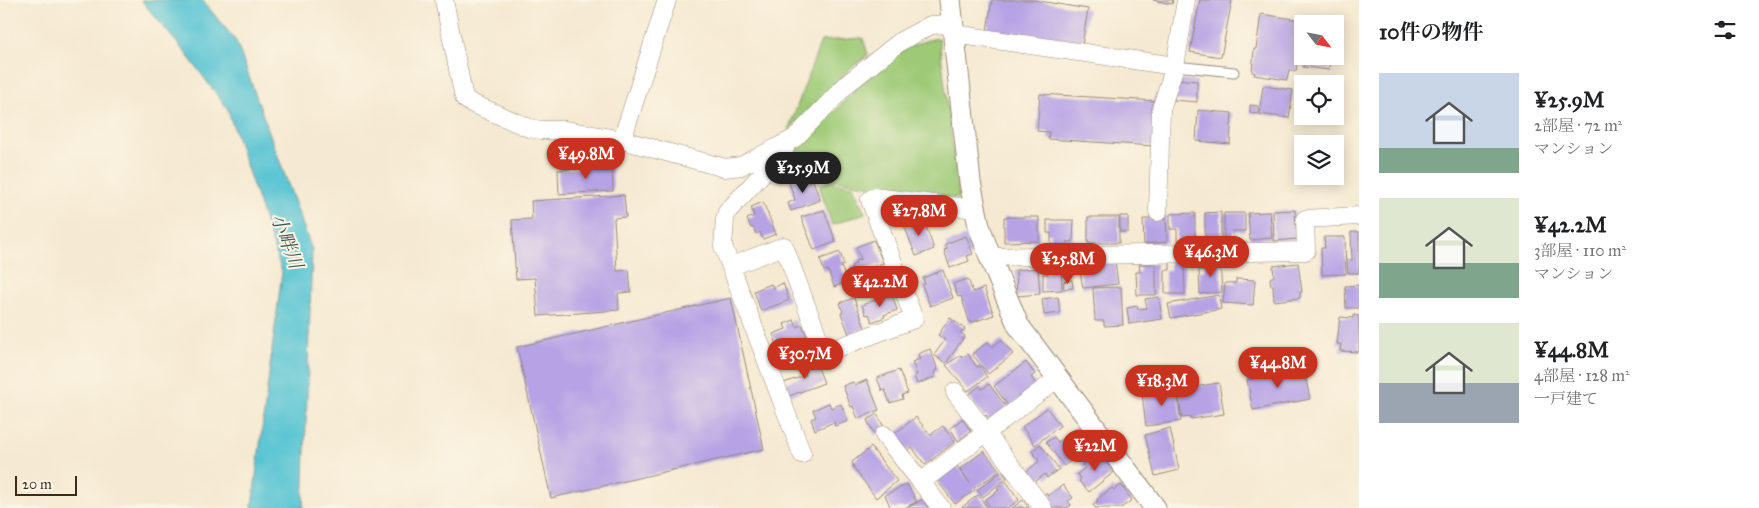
<!DOCTYPE html>
<html lang="ja">
<head>
<meta charset="utf-8">
<style>
  :root { --surface:#fff; --page:#f6f6f6; --text:#202124; --muted:#757577; --accent:#c8321e }
  body { margin:0; font-family:"IM FELL Great Primer","Noto Serif JP",serif; background:var(--page); color:var(--text); height:100vh; display:flex; flex-direction:column; font-size:19px; white-space:nowrap }
  * { box-sizing:border-box; margin:0 }
  p { font-size:16px; color:var(--muted) }
  .icon { flex:none; width:28px; height:28px; fill:none; stroke:currentColor; stroke-width:2; stroke-linecap:round; stroke-linejoin:round }
  .map { position:relative; flex:1; overflow:hidden }
  .panel { display:flex; flex-direction:column; background:var(--surface); width:400px }
  .panel>* { flex:none }
  .needle { width:32px; rotate:122deg }
  .fabs { position:absolute; left:1294px; top:15px; display:grid; gap:10px }
  .fabs a { display:grid; place-items:center; width:50px; height:50px; border-radius:0px; background:var(--surface); box-shadow:0 2px 12px #0003; font-size:25px }
  .scale { position:absolute; left:15px; bottom:12px; width:62px; box-sizing:border-box; padding-left:5px; border:2px solid #3b2a1e; border-top:0; font-size:14px; line-height:18px; white-space:nowrap; color:#3b2a1e; -webkit-text-stroke:4px #fcf5e5; paint-order:stroke }
  .price { position:absolute; translate:-50% -42px; padding:0 11px; border-radius:18px; background:var(--accent); color:#fff; font-size:16px; line-height:32px; filter:drop-shadow(0 1px 2px #0008) }
  .price::after { content:''; position:absolute; left:50%; top:30px; width:15px; height:11px; margin-left:-8px; background:inherit; clip-path:polygon(0 0,100% 0,50% 100%) }
  .price.current { background:#222; color:#fff }
  ul { padding:0; list-style:none }
  li { display:flex; align-items:center; gap:15px; height:125px; padding:0 20px }
  li span { display:grid; place-items:center; flex:none; width:140px; height:100px; border-radius:0px; color:#555 }
  li>.icon { margin-inline-start:auto }
  span .icon { width:60px; height:60px; fill:#fffc; stroke-width:1 }
  li b { font-size:21px }
  h2 { display:flex; justify-content:space-between; align-items:center; height:60px; padding:0 20px; font-size:21px }
  main { display:flex; flex:1; min-height:0 }
  .map>svg:first-child { display:block }
  .green { fill:#9eca77; stroke:#6c7a4a }
  .water { fill:#59c4d3; stroke:#4a7778 }
  .building { fill:#b6a3e5 }
  .lines { fill:none; stroke-linecap:round; stroke-linejoin:round }
  .service-casing { stroke:#988a78; stroke-width:11 }
  .minor-casing { stroke:#988a78; stroke-width:19 }
  .tertiary-casing { stroke:#988a78; stroke-width:23 }
  .service { stroke:#fff; stroke-width:9 }
  .minor { stroke:#fff; stroke-width:18 }
  .tertiary { stroke:#fff; stroke-width:21 }
  .labels { text-anchor:middle; dominant-baseline:central; stroke-width:4; stroke-linejoin:round; paint-order:stroke }
  .water-label { font-size:19px; font-style:italic; fill:#445854; stroke:#fcf5e5 }
</style>
</head>
<body>
<main>
<div class="map">
<svg width="1359" height="508" viewBox="0 0 1359 508">
  <rect width="100%" height="100%" fill="#fcf5e5"/>
  <filter id="ink" filterUnits="userSpaceOnUse"><feTurbulence type="fractalNoise" baseFrequency=".02" numOctaves="2"/><feDisplacementMap in="SourceGraphic" scale="10" xChannelSelector="R" yChannelSelector="G"/><feConvolveMatrix kernelMatrix="1 2 1 2 8 2 1 2 1" color-interpolation-filters="sRGB"/></filter>
  <filter id="wash" filterUnits="userSpaceOnUse"><feTurbulence type="fractalNoise" baseFrequency=".0096" numOctaves="4" result="noise"/><feDisplacementMap in="SourceGraphic" scale="20" xChannelSelector="R" yChannelSelector="G"/><feGaussianBlur stdDeviation="1.12" result="paint"/><feColorMatrix in="noise" values="0 0 0 0 0 0 0 0 0 0 0 0 0 0 0 0 0 1.4 0 .05"/><feComposite in="paint" operator="in"/></filter>
  <g filter="url(#wash)">
    <rect width="100%" height="100%" fill="#f5e9d1"/>
    <!-- green -->
    <g class="green">
      <path d="M863,38L868,55L851,68L788,131L821,41Z"/>
      <path d="M939,38L959,199L814,177L778,169L872,73C892,57 913,41 939,38Z"/>
      <path d="M828,182L853,186L865,213L832,225L819,185Z"/>
    </g>
    <!-- water -->
    <path class="water" d="M141,0H202L236,41L312,250L303,508H252L282,272L227,108L184,51Z"/>
    <g id="blocks">
      <!-- building -->
      <g class="building">
        <path d="M992,0H1033L1088,9L1082,46L987,31Z"/>
        <path d="M1153,0H1173L1172,4Z"/>
        <path d="M1200,0H1232L1221,57L1190,52Z"/>
        <path d="M1261,14L1300,20L1296,45H1300L1296,71L1289,70L1287,80L1254,75L1255,73L1252,72L1254,49H1256Z"/>
        <path d="M1305,56H1330L1329,70L1303,67Z"/>
        <path d="M1176,79L1197,81V102L1174,100Z"/>
        <path d="M1263,86L1293,90L1289,118L1259,114Z"/>
        <path d="M1040,94L1156,101L1153,146L1048,139L1049,132L1037,131Z"/>
        <path d="M1250,105L1258,106V114L1250,113Z"/>
        <path d="M1198,110L1232,113L1230,144L1196,141Z"/>
        <path d="M612,166L613,191L559,194L558,170Z"/>
        <path d="M799,178L802,184L813,180L820,200L791,211L788,203L795,200L789,182Z"/>
        <path d="M624,195L626,217L614,218L617,271L629,270L631,292L618,293L619,310L538,316L535,278L516,279L512,220L532,219L531,201Z"/>
        <path d="M763,202L776,234L763,239L760,232L756,234L753,227L751,228L747,219L754,216L751,207Z"/>
        <path d="M824,210L836,242L814,250L801,217Z"/>
        <path d="M1295,210L1297,239L1274,241L1273,211Z"/>
        <path d="M1221,212V239L1205,240V213Z"/>
        <path d="M1270,212L1272,238L1250,240L1248,213Z"/>
        <path d="M1195,213V239L1177,240V229H1170V214Z"/>
        <path d="M1224,213H1245V231H1233V242H1224Z"/>
        <path d="M1150,215H1166L1167,242L1144,244L1143,219H1150Z"/>
        <rect x="1120" y="216" width="8" height="16"/>
        <path d="M1004,217H1039V241L1004,242Z"/>
        <rect x="1088" y="217" width="31" height="26"/>
        <path d="M923,218L934,249L916,256L904,225Z"/>
        <path d="M1047,220H1074L1073,242H1067V245H1051V233H1047Z"/>
        <path d="M1351,232H1359V273H1348L1347,260H1352Z"/>
        <path d="M966,236L973,254L967,256L969,261L950,268L944,250L947,249L945,244Z"/>
        <path d="M1324,237H1345L1346,274L1322,275L1321,248H1325Z"/>
        <path d="M874,240L883,263L854,274L851,266L856,264L855,261L861,259L856,247Z"/>
        <path d="M840,252L844,265L841,266L847,282L834,287L828,270L824,271L820,259Z"/>
        <path d="M1115,261L1118,284L1083,288L1079,266Z"/>
        <path d="M1170,261H1184L1185,294H1165V270H1170Z"/>
        <path d="M1220,261L1222,292L1200,294L1199,270H1205L1204,262Z"/>
        <path d="M1298,263L1302,292H1300V298L1274,301L1273,285L1271,286L1270,278L1274,276L1273,266Z"/>
        <path d="M1048,264H1061L1062,290L1043,291V274H1048Z"/>
        <path d="M1139,264H1156V295H1137L1136,272H1140Z"/>
        <path d="M1038,268L1040,294L1017,296L1016,270Z"/>
        <path d="M943,270L953,298L930,306L922,285L925,284L923,278Z"/>
        <path d="M968,279L973,292L984,288L994,315L970,323L961,296L958,297L953,284Z"/>
        <path d="M1236,279L1255,280L1253,305L1223,303L1225,283H1236Z"/>
        <path d="M1072,280L1073,288L1064,289L1063,282Z"/>
        <path d="M783,283L789,300L761,311L754,291L771,284L773,288Z"/>
        <path d="M1359,285V308H1346L1345,286Z"/>
        <path d="M1121,287L1123,325L1104,326V321H1095L1093,288Z"/>
        <path d="M892,294L897,310L884,315L885,317L872,322L869,314L866,315L862,305Z"/>
        <path d="M1219,295L1221,309L1171,318L1168,304Z"/>
        <path d="M1058,297L1060,313L1044,315L1042,299Z"/>
        <path d="M1159,297L1162,319L1129,324L1127,308L1137,306L1138,309L1147,308L1145,299Z"/>
        <path d="M731,298L764,449L551,498L517,347Z"/>
        <path d="M854,298L865,328L849,334L841,313L843,312L840,303Z"/>
        <path d="M1353,315L1359,316V352L1340,351L1341,344H1337L1340,317L1353,318Z"/>
        <path d="M950,318L965,329L961,333L965,336L946,363L934,355L945,340L938,335Z"/>
        <path d="M794,320L797,327L802,325L809,341L795,347L793,344L779,350L773,334L786,329L784,324Z"/>
        <path d="M1001,340L1013,354L988,374L972,354L988,342L992,347Z"/>
        <path d="M930,349L938,370L934,372L935,377L917,384L914,376L917,375L912,362L920,359L918,354Z"/>
        <path d="M968,354L977,367L980,366L987,377L968,391L946,365L961,355L963,357Z"/>
        <path d="M816,362L824,383L789,396L784,383L806,375L802,367Z"/>
        <path d="M1026,362L1035,374L1031,377L1037,386L1009,407L994,386Z"/>
        <path d="M1304,369L1310,399L1253,410L1247,380Z"/>
        <path d="M899,370L908,393L902,395L903,399L890,403L885,390L882,391L877,378Z"/>
        <path d="M867,380L879,410L858,419L853,406L851,407L843,386L853,382L855,385Z"/>
        <path d="M1219,383L1224,414L1191,419V417L1182,418L1178,392L1187,391V388Z"/>
        <path d="M989,384L1007,408L990,421L986,415L984,417L968,395L980,386L982,389Z"/>
        <path d="M1177,389L1181,421L1146,426L1142,394Z"/>
        <path d="M829,403L831,408L841,404L848,421L835,426L834,422L815,430L811,419L816,417L813,410Z"/>
        <path d="M1047,408L1060,426L1035,445L1022,427Z"/>
        <path d="M877,414L885,429L875,435L867,420Z"/>
        <path d="M916,417L930,435L943,426L955,442L925,465L912,447L907,451L894,434Z"/>
        <path d="M962,419L971,431L958,441L950,428Z"/>
        <path d="M1078,427L1092,445L1064,466L1046,442L1054,437L1058,442Z"/>
        <path d="M1170,428L1179,470L1155,476L1145,435Z"/>
        <path d="M1040,444L1059,469L1047,478L1045,474L1032,484L1024,474L1039,461L1032,451Z"/>
        <path d="M871,447L897,481L876,498L854,468L852,462Z"/>
        <path d="M984,451L1000,471L974,488L975,490L955,504L937,480L957,466L970,483L960,469Z"/>
        <path d="M1098,451L1114,472L1089,492L1079,481L1081,479L1077,474L1085,468L1082,464Z"/>
        <path d="M1002,471L1007,478L983,497L977,490Z"/>
        <path d="M1006,481L1019,500L1008,508H991L985,500L999,490L997,488Z"/>
        <path d="M907,484L917,502L904,508H891L885,495Z"/>
        <path d="M1063,485L1073,498L1068,501L1071,505L1067,508H1049L1041,497L1046,493L1048,496Z"/>
        <path d="M1121,485L1132,500L1121,508H1095L1093,505L1098,501L1097,499L1112,488L1114,490Z"/>
        <path d="M978,495L988,508H961Z"/>
        <path d="M923,499L928,508H907Z"/>
        <path d="M1023,500L1029,508H1012Z"/>
      </g>
    </g>
  </g>
  <g filter="url(#ink)">
    <use href="#blocks" fill-opacity="0" stroke="#988a78" stroke-width="1"/>
    <g class="lines">
      <defs>
        <path id="service" d="M1175,66L1234,72"/>
        <g id="minor">
          <path d="M444,0L463,93L465,99L471,103L529,128L541,130H566L622,140L725,168L741,166L795,138L847,84L901,41L931,25L952,24"/>
          <path d="M954,34L1175,66"/>
          <path d="M622,140L667,0"/>
          <path d="M785,149L727,212L725,220L723,246L802,454"/>
          <path d="M1158,212L1161,109L1175,66L1186,0"/>
          <path d="M990,257L1306,251L1305,219L1359,216"/>
          <path d="M732,266L784,246L824,353L914,319L870,200L874,197L976,209"/>
          <path d="M955,392L1043,508"/>
          <path d="M884,435L921,482"/>
          <path d="M941,508L921,482L1058,378"/>
        </g>
        <path id="tertiary" d="M950,0L970,182L979,226L990,257L1018,325L1155,508"/>
      </defs>
      <!-- service casing -->
      <use href="#service" class="service-casing"/>
      <!-- minor casing -->
      <use href="#minor" class="minor-casing"/>
      <!-- tertiary casing -->
      <use href="#tertiary" class="tertiary-casing"/>
      <!-- service -->
      <use href="#service" class="service"/>
      <!-- minor -->
      <use href="#minor" class="minor"/>
      <!-- tertiary -->
      <use href="#tertiary" class="tertiary"/>
    </g>
  </g>
  <g class="labels">
    <!-- water labels -->
    <g class="water-label">
      <text transform="translate(287 241) rotate(69)">小畔川</text>
    </g>
  </g>
</svg>
<div class="fabs">
<a><svg class="needle" viewBox="-14 -14 28 28"><path d="M0-13l5 13h-10z" fill="#e53935"/><path d="M0 13l5-13h-10z" fill="#757577"/></svg></a>
<a><svg class="icon" aria-label="locate" viewBox="0 0 24 24"><circle cx="12" cy="12" r="6"/><path d="M12 2v4M12 18v4M2 12h4M18 12h4"/></svg></a>
<a><svg class="icon" aria-label="layers" viewBox="0 0 24 24"><path d="M12 4l9 5-9 5-9-5zM3 14l9 5 9-5"/></svg></a>
</div>
<div class="scale">20 m</div>
<b class="price" style="left:586px;top:180px">¥49.8M</b>
<b class="price current" style="left:803px;top:194px">¥25.9M</b>
<b class="price" style="left:919px;top:237px">¥27.8M</b>
<b class="price" style="left:1211px;top:278px">¥46.3M</b>
<b class="price" style="left:1068px;top:285px">¥25.8M</b>
<b class="price" style="left:880px;top:308px">¥42.2M</b>
<b class="price" style="left:805px;top:380px">¥30.7M</b>
<b class="price" style="left:1278px;top:389px">¥44.8M</b>
<b class="price" style="left:1162px;top:407px">¥18.3M</b>
<b class="price" style="left:1095px;top:472px">¥22M</b>
</div>
<section class="panel">
<h2>10件の物件<svg class="icon" aria-label="filters" viewBox="0 0 24 24"><path d="M4 7h16M4 17h16"/><circle cx="9" cy="7" r="2"/><circle cx="15" cy="17" r="2"/></svg></h2>
<ul>
<li><span style="background:linear-gradient(#c9d6e8 75%,#7fa58c 0)"><svg class="icon" aria-label="home" viewBox="0 0 24 24"><path d="M3 11l9-7 9 7M6 9v11h12V9"/></svg></span><div><b>¥25.9M</b><p>2部屋 · 72 m²</p><p>マンション</p></div></li>
<li><span style="background:linear-gradient(#dfe7d0 65%,#7fa58c 0)"><svg class="icon" aria-label="home" viewBox="0 0 24 24"><path d="M3 11l9-7 9 7M6 9v11h12V9"/></svg></span><div><b>¥42.2M</b><p>3部屋 · 110 m²</p><p>マンション</p></div></li>
<li><span style="background:linear-gradient(#dfe7d0 60%,#9aa5b1 0)"><svg class="icon" aria-label="home" viewBox="0 0 24 24"><path d="M3 11l9-7 9 7M6 9v11h12V9"/></svg></span><div><b>¥44.8M</b><p>4部屋 · 128 m²</p><p>一戸建て</p></div></li>
</ul>
</section>
</main>
</body>
</html>
